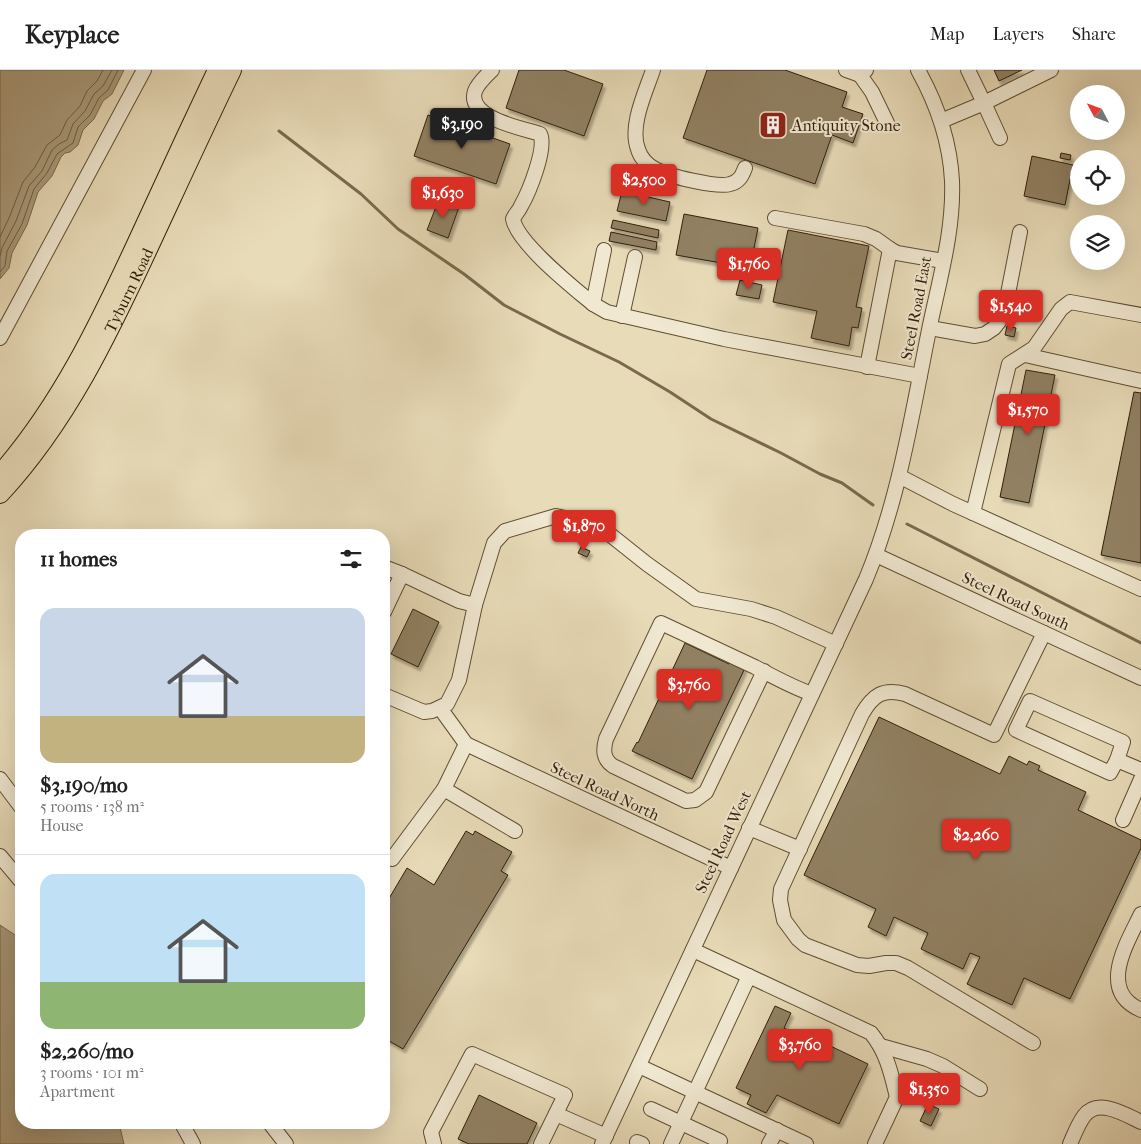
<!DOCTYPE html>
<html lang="en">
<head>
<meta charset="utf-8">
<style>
  :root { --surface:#fff; --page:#f2f2f2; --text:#222; --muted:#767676; --line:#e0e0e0; --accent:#d93025 }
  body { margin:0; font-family:"IM FELL French Canon",serif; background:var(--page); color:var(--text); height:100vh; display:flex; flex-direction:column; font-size:19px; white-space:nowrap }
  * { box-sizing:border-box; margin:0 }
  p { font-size:16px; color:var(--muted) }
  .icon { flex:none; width:28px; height:28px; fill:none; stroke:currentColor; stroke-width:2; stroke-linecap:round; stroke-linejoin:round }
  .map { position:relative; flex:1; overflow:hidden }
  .side { position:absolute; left:15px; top:459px; width:375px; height:600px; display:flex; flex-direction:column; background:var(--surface); border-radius:20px; box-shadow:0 5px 20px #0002 }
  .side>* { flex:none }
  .needle { width:32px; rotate:311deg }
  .fabs { position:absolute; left:1070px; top:15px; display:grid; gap:10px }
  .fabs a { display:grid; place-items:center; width:55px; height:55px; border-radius:50%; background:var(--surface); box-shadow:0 5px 20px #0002; font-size:25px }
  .price { position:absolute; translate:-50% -42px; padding:0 11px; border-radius:5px; background:var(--accent); color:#fff; font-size:16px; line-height:32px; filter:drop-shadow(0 1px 2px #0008) }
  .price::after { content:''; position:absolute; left:50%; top:30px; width:15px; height:11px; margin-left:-8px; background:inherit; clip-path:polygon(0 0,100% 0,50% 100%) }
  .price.active { background:#222; color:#fff }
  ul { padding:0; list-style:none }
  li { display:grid; align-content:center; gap:10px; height:265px; padding:0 25px }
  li+li { border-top:1px solid var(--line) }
  li span { display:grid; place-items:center; height:155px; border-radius:15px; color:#555 }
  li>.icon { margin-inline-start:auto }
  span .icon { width:90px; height:90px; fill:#fffc; stroke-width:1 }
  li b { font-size:21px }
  h2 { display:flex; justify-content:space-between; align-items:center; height:60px; padding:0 25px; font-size:21px }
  header { display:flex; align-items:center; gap:30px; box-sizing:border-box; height:70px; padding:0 25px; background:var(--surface); border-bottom:1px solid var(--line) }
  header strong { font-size:24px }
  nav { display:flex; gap:28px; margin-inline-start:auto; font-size:18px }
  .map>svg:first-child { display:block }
  .water { fill:#aa9b7c; stroke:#7a694d }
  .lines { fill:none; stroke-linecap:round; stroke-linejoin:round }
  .shore { stroke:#6e5d42; stroke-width:1 }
  .stream { stroke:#7a694d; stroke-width:3 }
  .building { fill:#918163; stroke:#321f07; filter:url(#shadow) }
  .minor-casing { stroke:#604e33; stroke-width:16 }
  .major-casing { stroke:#321f07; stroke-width:20 }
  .minor { stroke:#f0e8d1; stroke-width:14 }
  .major { stroke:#e8dbb8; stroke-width:18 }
  .labels { text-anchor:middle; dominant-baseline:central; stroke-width:4; stroke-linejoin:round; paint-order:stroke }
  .poi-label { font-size:16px; fill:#321f07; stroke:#f0e8d1; text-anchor:start }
  .street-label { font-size:16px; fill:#321f07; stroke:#f0e8d1 }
</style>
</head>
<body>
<header>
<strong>Keyplace</strong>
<nav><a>Map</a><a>Layers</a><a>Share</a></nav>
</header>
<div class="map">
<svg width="1141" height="1074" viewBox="0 0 1141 1074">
  <defs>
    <filter id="shadow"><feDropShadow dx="2.5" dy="4" stdDeviation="1" flood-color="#0004"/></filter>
  </defs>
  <rect width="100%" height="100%" fill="#e8dbb8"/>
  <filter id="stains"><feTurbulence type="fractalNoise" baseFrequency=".004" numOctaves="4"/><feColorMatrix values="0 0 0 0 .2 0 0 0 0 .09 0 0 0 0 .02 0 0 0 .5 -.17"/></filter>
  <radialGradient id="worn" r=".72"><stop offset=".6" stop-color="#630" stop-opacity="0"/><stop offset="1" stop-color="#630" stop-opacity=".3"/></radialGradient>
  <!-- water -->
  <g class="water">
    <path d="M0,0H124L112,24L103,31L94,49L83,60L78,75L70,82L65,83L61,87L52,106L38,122L27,155L12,183L9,198L0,209Z"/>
    <path d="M0,855L21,869V1052L119,1053L124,1074H0Z"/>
  </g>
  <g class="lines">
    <!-- shore -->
    <g class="shore">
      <path d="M0,167L9,148L23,112L35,97L47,75L60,65L67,50L80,36L87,21L97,11L103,0"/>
      <path d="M0,186L2,178L16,151L29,116L42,101L52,80L59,74L67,70L73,54L85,41L94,24L103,16L112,0"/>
      <path d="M0,202L5,196L7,181L22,154L34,119L47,103L57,84L73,73L78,57L90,45L99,28L108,20L118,0"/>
    </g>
    <!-- stream -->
    <g class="stream">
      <path d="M279,61L361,124L398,159L464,204L504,235L560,264L619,292L670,322L711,349L781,383L820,404L842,413L873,435"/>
      <path d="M907,454L1141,573"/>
    </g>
  </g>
  <!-- building -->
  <g class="building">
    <path d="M519,0H564L603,14L584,66L506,38Z"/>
    <path d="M707,0H785L847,22L842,37L863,44L853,73L832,65L815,114L683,68Z"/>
    <path d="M994,0H1022L999,11Z"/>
    <path d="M428,45L510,74L496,114L414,86Z"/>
    <path d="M1061,83L1071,85L1070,90L1060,88Z"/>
    <path d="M1032,86L1073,95L1065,135L1024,126Z"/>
    <path d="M622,121L670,132L666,151L617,141Z"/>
    <path d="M439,129L459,137L448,168L427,160Z"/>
    <path d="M684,144L758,158L750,198L676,185Z"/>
    <path d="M613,150L659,160L658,168L611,158Z"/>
    <path d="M788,160L869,176L856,237L862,238L858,258L852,257L849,276L811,268L817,241L773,232Z"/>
    <path d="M611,162L657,172L656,180L609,171Z"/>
    <path d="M740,210L762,215L759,229L736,225Z"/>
    <path d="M1007,256L1016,258L1014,267L1005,265Z"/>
    <path d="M1026,300L1055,305L1029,433L1000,427Z"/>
    <path d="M1134,322L1141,323V493L1101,485Z"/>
    <path d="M581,477L590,481L587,487L578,483Z"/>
    <path d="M413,539L439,552L418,597L391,584Z"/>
    <path d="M685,573L729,594L730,591L745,598L692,709L632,681L637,672L638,673Z"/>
    <path d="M879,647L1000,704L1009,686L1027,695L1029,691L1040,696L1038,700L1086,722L1078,740L1141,770V778L1070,929L1024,908L1012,935L967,914L980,887L970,883L963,899L921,879L928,863L894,847L886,866L868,857L876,839L804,805Z"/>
    <path d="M466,761L473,765L475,761L512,782L501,801L508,805L403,979L384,968V927L386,924L384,923V837L407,798L434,815Z"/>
    <path d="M775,936L791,943L784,958L795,964L797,960L868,994L839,1054L777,1025L766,1043L747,1034L751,1025L736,1018Z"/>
    <path d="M479,1025L537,1053L527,1074H469L458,1069Z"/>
    <path d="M928,1034L939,1039L931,1056L920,1051Z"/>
  </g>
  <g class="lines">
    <defs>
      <g id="minor">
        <path d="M492,0C486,6 478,13 475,21C466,48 522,58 540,64C547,78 529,122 521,136C519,141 515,144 513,149C517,173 574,218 593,234"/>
        <path d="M653,0C646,21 629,56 638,79C640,87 647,95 655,99C667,106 718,118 730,114C739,112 742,106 745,98"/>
        <path d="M846,0L860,5"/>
        <path d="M866,0L860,5L872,22L888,55"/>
        <path d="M941,51L984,33L968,0"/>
        <path d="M1000,68L984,33L1051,0"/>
        <path d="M775,148L864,164L876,169L890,179"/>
        <path d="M604,180L593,234L607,242L724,269L920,306"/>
        <path d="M622,246L635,187"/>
        <path d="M930,258L975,266L985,264L994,258L1001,249L1006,234L1020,162"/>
        <path d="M0,268L144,0"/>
        <path d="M1025,285L1141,311"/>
        <path d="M867,297L890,179L897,183L943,191"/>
        <path d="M899,406L953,434L1141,519"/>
        <path d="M973,443L1009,294L1034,278L1061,239L1070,232L1141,245"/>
        <path d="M876,485L1141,608"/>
        <path d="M384,497L402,504"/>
        <path d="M475,535L494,473L505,461L556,446L598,455L647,494L696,529L751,539L776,547L836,574"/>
        <path d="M384,542L402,504L459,531L475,535L459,610L447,634L432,641L424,642L384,625"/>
        <path d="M764,601L706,722L695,730L686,731L613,696C603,689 603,680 606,669L661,553L755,597C774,607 792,617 812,624"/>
        <path d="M1030,631L1123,672L1117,690L1110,703L1016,660Z"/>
        <path d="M440,638L466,674L731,798"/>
        <path d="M466,674L444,719L515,761"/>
        <path d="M1117,690L1141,700"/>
        <path d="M0,709L21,737"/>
        <path d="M1123,750L1141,709"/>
        <path d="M749,758L800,779"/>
        <path d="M0,786L21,811"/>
        <path d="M392,789L444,719"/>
        <path d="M1141,844C1127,873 1097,921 1141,940"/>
        <path d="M693,880L871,963C887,983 891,1003 897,1027L875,1074"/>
        <path d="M1033,973L908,898L896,893H886L869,896L857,895L805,875L798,869L784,850L780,830L781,819L862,644C873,625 883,618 905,624L994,665L1044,563"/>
        <path d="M881,976L927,989L943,996L980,1019"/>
        <path d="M639,996L806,1074"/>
        <path d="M651,1039L720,1071"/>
        <path d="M556,1044L606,1066"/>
        <path d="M181,1052L193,1074"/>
        <path d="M269,1052L286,1074"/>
        <path d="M637,1072L642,1074"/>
        <path d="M434,1074L431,1062L472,984L565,1025L541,1074"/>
        <path d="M602,1074L866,509C899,430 912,344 929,260C939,211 954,161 952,111C950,71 937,34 918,0"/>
        <path d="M671,1074L749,906"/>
        <path d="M769,1074L777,1060"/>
        <path d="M1070,1074C1074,1065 1078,1054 1084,1046C1098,1027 1126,1045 1141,1052"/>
      </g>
      <g id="major">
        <path d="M0,404C60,336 99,254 137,172C163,115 190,57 217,0"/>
        <path id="s1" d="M0,424C67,352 109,263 150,175C177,117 204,58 232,0"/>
      </g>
    </defs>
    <!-- minor casing -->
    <use href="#minor" class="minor-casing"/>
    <!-- major casing -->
    <use href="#major" class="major-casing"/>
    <!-- minor -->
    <use href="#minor" class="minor"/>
    <!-- major -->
    <use href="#major" class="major"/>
  </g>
  <!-- icons -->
  <defs>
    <symbol id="building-square" viewBox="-11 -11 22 22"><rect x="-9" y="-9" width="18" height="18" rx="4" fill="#8f2418" stroke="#f0e8d1"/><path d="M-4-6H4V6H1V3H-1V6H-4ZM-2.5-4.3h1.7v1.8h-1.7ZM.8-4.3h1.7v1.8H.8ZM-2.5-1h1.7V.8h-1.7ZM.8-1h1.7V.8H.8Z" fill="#fff"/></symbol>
  </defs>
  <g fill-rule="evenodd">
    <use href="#building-square" x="757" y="39" width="32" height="32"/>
  </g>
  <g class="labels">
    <!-- poi labels -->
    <g class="poi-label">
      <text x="792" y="55">Antiquity Stone</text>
    </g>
    <!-- street labels -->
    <g class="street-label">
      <text stroke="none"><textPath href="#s1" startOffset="242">Tyburn Road</textPath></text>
      <text transform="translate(916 238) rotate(-79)">Steel Road East</text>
      <text transform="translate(1016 531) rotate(25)">Steel Road South</text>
      <text transform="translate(605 721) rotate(25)">Steel Road North</text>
      <text transform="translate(723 772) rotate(-65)">Steel Road West</text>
    </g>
  </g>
  <rect width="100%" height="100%" filter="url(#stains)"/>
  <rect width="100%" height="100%" fill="url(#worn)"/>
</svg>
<div class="fabs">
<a><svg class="needle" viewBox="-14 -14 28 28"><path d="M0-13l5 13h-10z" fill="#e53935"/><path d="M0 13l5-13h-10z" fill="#767676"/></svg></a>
<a><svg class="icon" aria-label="locate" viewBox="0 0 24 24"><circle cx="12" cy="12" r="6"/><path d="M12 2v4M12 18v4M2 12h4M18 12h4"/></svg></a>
<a><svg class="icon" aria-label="layers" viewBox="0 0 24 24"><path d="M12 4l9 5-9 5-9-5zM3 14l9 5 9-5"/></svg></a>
</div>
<b class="price active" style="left:462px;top:80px">$3,190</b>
<b class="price" style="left:644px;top:136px">$2,500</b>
<b class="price" style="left:443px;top:149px">$1,630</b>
<b class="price" style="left:749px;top:220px">$1,760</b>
<b class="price" style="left:1011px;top:262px">$1,540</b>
<b class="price" style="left:1028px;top:366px">$1,570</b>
<b class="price" style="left:584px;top:482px">$1,870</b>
<b class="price" style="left:689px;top:641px">$3,760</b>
<b class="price" style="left:976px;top:791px">$2,260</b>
<b class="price" style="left:800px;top:1001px">$3,760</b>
<b class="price" style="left:929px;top:1045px">$1,350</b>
<section class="side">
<h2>11 homes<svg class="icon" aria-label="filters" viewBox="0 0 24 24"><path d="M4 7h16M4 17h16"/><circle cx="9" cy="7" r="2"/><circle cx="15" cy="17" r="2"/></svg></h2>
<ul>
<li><span style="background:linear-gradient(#c9d6e8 70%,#c2b280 0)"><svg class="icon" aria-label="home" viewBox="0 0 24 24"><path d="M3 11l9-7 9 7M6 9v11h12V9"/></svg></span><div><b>$3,190/mo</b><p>5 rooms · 138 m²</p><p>House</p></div></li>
<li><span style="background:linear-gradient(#bfe0f5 70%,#8fb573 0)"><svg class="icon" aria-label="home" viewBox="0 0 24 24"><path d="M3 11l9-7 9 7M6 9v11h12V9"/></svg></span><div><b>$2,260/mo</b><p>3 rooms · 101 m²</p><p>Apartment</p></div></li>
</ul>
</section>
</div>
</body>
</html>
